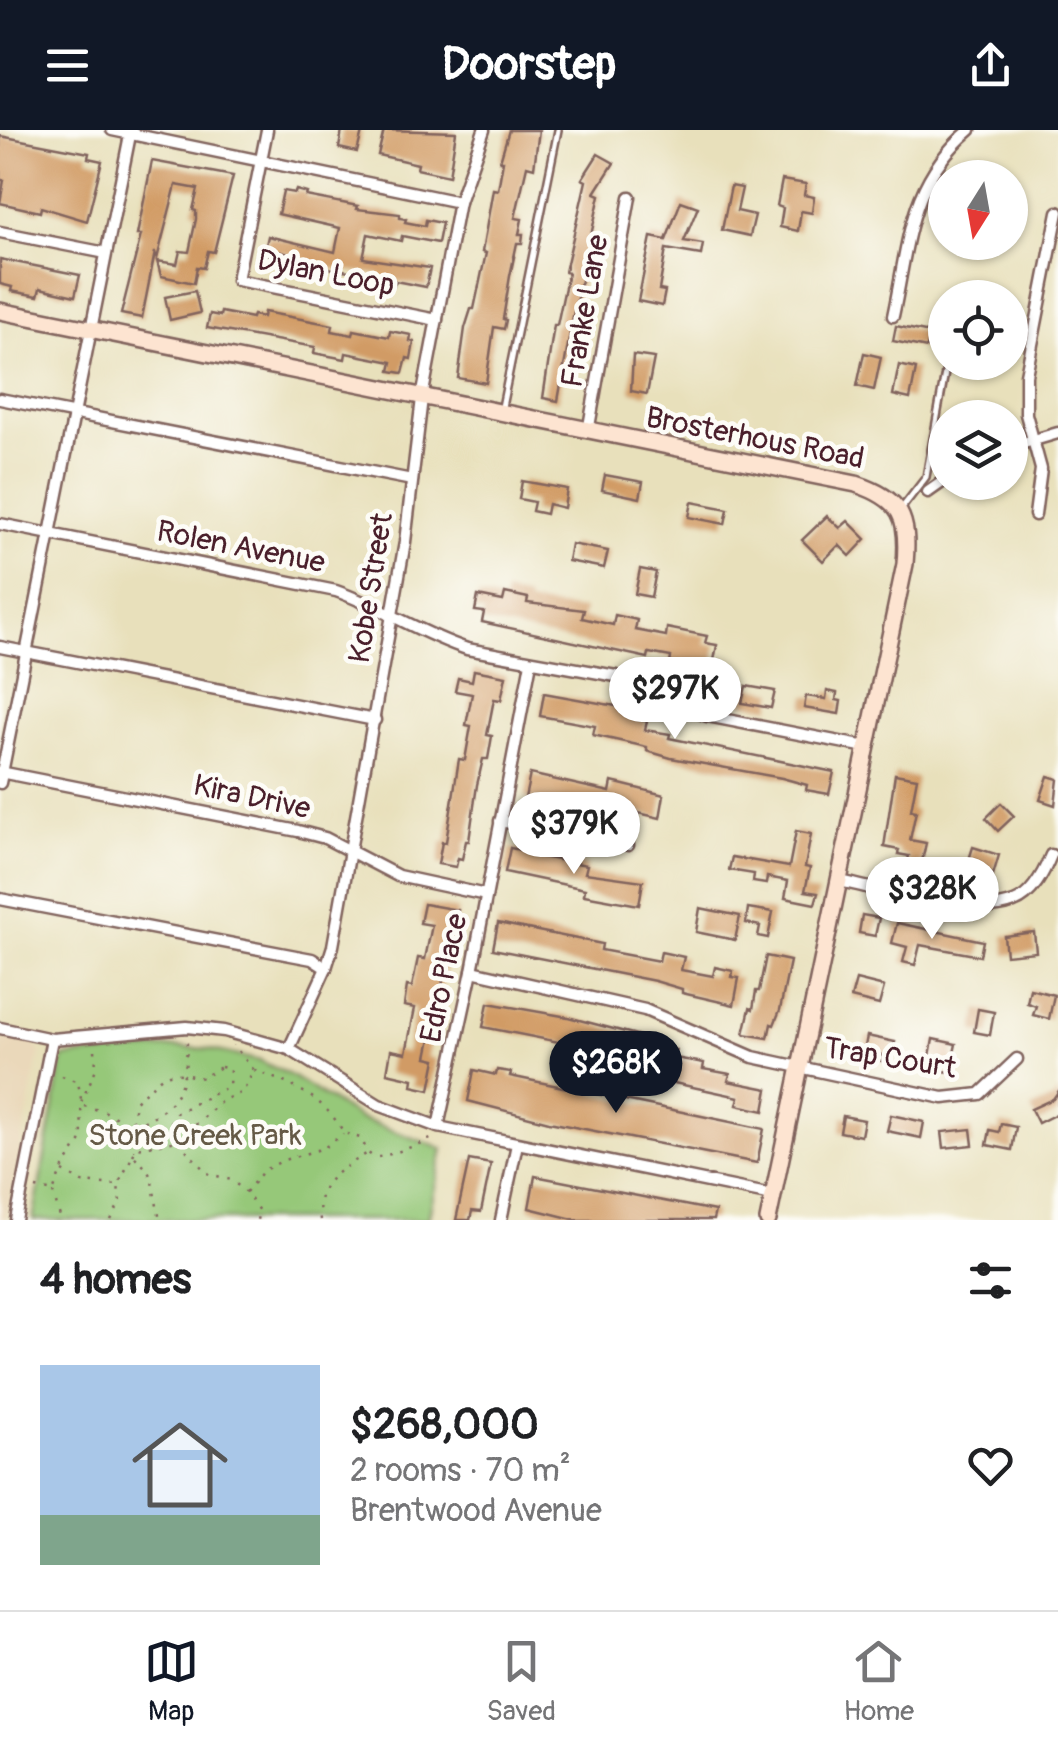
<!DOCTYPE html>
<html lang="en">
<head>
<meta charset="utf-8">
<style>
  :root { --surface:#fff; --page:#f2f2f2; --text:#202124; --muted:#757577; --line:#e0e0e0; --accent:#111827 }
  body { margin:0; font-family:Pangolin,sans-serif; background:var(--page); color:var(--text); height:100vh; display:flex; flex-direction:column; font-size:38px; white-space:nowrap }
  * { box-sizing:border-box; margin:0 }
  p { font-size:32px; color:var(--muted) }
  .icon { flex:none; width:55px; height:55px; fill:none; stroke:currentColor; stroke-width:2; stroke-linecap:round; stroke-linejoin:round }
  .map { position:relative; height:1090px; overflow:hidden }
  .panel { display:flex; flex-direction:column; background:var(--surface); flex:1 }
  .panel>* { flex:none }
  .needle { width:65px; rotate:191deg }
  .controls { position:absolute; left:928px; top:30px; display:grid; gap:20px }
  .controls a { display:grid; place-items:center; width:100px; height:100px; border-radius:50%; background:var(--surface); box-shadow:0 2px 8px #0004; font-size:50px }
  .price { position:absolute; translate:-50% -85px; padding:0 22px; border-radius:35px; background:#fff; color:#222; font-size:32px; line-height:65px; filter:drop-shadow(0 2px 5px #0008) }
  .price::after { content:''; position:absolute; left:50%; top:60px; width:30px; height:22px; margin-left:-15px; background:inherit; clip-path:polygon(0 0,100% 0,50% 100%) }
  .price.on { background:var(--accent); color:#fff }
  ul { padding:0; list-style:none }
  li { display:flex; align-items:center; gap:30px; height:250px; padding:0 40px }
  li+li { border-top:2px solid var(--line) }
  li span { display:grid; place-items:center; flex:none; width:280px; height:200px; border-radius:0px; color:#555 }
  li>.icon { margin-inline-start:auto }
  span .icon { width:120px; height:120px; fill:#fffc; stroke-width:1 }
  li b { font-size:42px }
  h2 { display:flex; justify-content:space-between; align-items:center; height:120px; padding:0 40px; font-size:42px }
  header { display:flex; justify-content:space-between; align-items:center; height:130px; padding:0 40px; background:var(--accent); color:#fff; font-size:45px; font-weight:700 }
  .dock { display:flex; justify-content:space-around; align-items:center; height:140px; border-top:2px solid var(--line); background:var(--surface); font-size:28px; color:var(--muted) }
  .dock a { display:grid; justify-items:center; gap:5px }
  .dock .on { color:var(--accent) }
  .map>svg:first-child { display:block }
  .built { fill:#ead8ba }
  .green { fill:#96c879; stroke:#707452; stroke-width:2.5 }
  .building { fill:#d19b65 }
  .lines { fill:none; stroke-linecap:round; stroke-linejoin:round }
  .lane-casing { stroke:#81635d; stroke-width:10 }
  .street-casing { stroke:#81635d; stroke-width:15 }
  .secondary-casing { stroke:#81635d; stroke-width:20 }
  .path { stroke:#81635d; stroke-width:2.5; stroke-dasharray:2.5 8; stroke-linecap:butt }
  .lane { stroke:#fff; stroke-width:5 }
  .street { stroke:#fff; stroke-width:10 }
  .secondary { stroke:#fde4d1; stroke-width:15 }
  .labels { text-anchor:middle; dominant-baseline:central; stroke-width:9; stroke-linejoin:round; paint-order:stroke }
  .street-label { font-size:30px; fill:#4a1f2b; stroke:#fdfcf7 }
  .park-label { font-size:30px; fill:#655a46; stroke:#fdfcf7 }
</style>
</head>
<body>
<header><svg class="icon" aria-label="menu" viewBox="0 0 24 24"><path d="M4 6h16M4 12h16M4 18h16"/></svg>Doorstep<svg class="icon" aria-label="share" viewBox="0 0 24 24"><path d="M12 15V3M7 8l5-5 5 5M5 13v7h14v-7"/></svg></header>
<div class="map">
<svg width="1058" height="1090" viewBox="0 0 1058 1090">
  <rect width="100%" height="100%" fill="#fdfcf7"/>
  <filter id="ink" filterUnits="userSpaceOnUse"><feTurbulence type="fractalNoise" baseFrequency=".01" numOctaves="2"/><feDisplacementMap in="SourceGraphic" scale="20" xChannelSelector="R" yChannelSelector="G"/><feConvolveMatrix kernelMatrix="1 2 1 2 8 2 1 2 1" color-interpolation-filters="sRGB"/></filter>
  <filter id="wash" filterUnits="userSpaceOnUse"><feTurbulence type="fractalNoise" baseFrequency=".0048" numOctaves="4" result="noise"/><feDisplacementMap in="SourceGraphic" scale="40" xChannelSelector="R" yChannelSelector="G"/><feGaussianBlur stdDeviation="2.25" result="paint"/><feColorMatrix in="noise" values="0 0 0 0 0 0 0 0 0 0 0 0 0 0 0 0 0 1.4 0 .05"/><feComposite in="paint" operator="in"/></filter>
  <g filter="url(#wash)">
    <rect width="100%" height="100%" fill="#e8e0bb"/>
    <!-- built -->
    <path class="built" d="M0,907L33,913L40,922L6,1090H0Z"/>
    <!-- green -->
    <path class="green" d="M174,917L209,919L260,931L290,945L359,988L443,1019L428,1090H33L63,927Z"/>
    <g id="blocks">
      <!-- building -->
      <g class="building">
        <path d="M342,0L362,2L357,22L339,18Z"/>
        <path d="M384,0L456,2L449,46L417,39L418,34L378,25Z"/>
        <path d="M509,0H539L534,38L527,36L515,88L522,89L519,104H523L522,113H517L510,146L503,189L506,190L504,199L494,197L486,253L458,248L465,198L471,179H474L486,123L482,122L493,59L498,60L503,31H500Z"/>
        <path d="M0,6L89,23L88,28L102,31L87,91L41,77L40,82L0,73L4,50H0Z"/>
        <path d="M598,24L614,33L595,63L600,65L573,186L558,271L543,268L554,195H557L568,143L565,142L586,51L582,49Z"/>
        <path d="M152,31L233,46L214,122L208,121L204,138L197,137L194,153L161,146L157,131L177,134L180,121L189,122L196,89V81L193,80L198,59L176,55L157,129L155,122L142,188L121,184L141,105H137Z"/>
        <path d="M782,50L806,54L804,65L814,67L812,83L801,81L798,101L780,97L783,78L777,76Z"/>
        <path d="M731,56L742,58L737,81L755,85L750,106L722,100Z"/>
        <path d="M296,60L307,63L306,66L358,76L357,79L400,84V88L406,89L405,92L425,96L426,90L442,93L438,113L402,106L401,111L368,104L363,128L430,138L426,157L395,151L394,155L379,152L380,145L312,136L313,132L302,130L303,127L281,122L280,127L264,124L268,106L335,122L340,98L278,84L283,61L295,63Z"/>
        <path d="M681,71L698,77L684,111L703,114L701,125L666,119L659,160L665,161L662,176L638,171L651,107L666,110Z"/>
        <path d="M0,129L80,145L75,166L40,158L38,166L11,161L12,157L0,154Z"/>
        <path d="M195,161L200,183L170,190L165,167Z"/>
        <path d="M221,182L252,188L253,185L263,187L264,182L333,195L332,201L353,205L354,200L389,207L390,201L411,205L410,211L414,212L411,229L407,228L403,243L390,241L392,232L346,223L345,229L314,223L315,217L207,198L210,184L220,186Z"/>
        <path d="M896,196L930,203L927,218L893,211Z"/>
        <path d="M864,223L881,227L874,260L857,256Z"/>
        <path d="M633,225L654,228L647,264L631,261Z"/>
        <path d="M899,235L916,239L910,269L893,265Z"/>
        <path d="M605,345L643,352L640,368L602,360Z"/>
        <path d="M522,351L567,359L564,378L548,374L546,384L532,381L534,372L519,369Z"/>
        <path d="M692,372L728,379L725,394L689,387Z"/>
        <path d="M827,386L840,398L848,391L866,409L850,426L839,415L823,431L802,410Z"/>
        <path d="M571,414L608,421L604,438L568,431Z"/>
        <path d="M640,439L656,442L651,467L635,464Z"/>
        <path d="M505,463L528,468L527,473L584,480L582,488L613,495L615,485L637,490L635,500L666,506L667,498L707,506L705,513L717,515L711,546L670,534L671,527L649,523L648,528L482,492L484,482L475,481L478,466L503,471Z"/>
        <path d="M474,540L506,546L501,570L494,569L487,605L492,606L488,629H483L477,655L469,711H466L462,729L458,728L456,737L438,734L442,712H446L459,629L465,630L471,596L466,595L472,564L455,561L458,548L472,551Z"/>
        <path d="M746,556L775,561L771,578L742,573Z"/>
        <path d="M827,561L837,563L836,570L841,571L839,584L804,578L806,566L826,569Z"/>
        <path d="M544,563L638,580L637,589L647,591L645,600L670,604L669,608L834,642L829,664L806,660L807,655L782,648L671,628L647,621V617L593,605L595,596L540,586Z"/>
        <path d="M530,644L610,662L612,652L664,665L660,688L604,675L602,684L525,668Z"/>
        <path d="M895,644L917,648L911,680L916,681L910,710L926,713L921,736L907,734L909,726L898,724L899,720L884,717Z"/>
        <path d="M1048,646L1058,649L1055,675L1040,670Z"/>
        <path d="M1001,673L1014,686L998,701L986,688Z"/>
        <path d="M796,701L811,704L805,737L810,738L805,761L818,763L815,774L785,768L788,751L767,747L766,754L753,752L754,744L729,740L732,727L789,737Z"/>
        <path d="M973,717L999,725L990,755L977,751L981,737L968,733Z"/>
        <path d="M510,718L531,722L530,725L587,735L585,743L643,751L639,775L584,765L585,759L505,742Z"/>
        <path d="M424,774L458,780L427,927L436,929L430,960L412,956L413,949L387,943L391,920L406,923L415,878L404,876L407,856L412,857L418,828L425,829L432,795L420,793Z"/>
        <path d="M700,778L740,786L735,810L696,802Z"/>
        <path d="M748,778L773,782L768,808L758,806L760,796L746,793Z"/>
        <path d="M862,785L879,788L875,806L859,803Z"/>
        <path d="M498,793L602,814L601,820L659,831L661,822L684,827L681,840L713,846L715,837L733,841L732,847L739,848L734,875L682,863V859L655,851L493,819Z"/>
        <path d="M897,793L983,811L980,826L920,815L915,835L903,832L907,817L892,813Z"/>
        <path d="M1034,802L1036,822L1006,825L1004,806Z"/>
        <path d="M766,826L790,831L780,880L774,895L771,894L768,908L744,904L750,878L753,879L756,861H759Z"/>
        <path d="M856,850L884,857L879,875L851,868Z"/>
        <path d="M1030,859L1054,865L1049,889L1033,885L1036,876L1027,873Z"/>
        <path d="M488,873L568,887L648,908L647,914L676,920L675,928L704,933L703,939L730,944L728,951L768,959L764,981L737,975L739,967L674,953L675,946L649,941L650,935L592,928L594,919L483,897Z"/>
        <path d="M978,879L994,882L990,905L974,902Z"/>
        <path d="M867,906L895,912L891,932L881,931L882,925L864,922Z"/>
        <path d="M933,909L956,914L950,942L937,940L939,928L930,926Z"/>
        <path d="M474,940L496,945L497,940L511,942L510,946L764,999L757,1033L549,992L468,971Z"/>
        <path d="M1058,962V983L1038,993L1031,979L1053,969Z"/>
        <path d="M891,985L924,992L921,1008L887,1001Z"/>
        <path d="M843,986L864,990L861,1006L840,1002Z"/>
        <path d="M1001,994L1016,997L1012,1020L987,1015L990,1000L999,1002Z"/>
        <path d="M971,999L973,1015L944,1018L942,1002Z"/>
        <path d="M469,1030L491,1034L481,1082L472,1081L470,1090H456Z"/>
        <path d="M535,1046L715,1081L713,1090H577L529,1078Z"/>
      </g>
    </g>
  </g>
  <g filter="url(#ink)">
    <use href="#blocks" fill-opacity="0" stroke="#81635d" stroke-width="2.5"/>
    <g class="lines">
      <defs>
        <g id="lane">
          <path d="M501,282L558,0"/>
          <path d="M902,378L926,347L947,232"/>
        </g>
        <g id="street">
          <path d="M112,0L459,72"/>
          <path d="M267,0L237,150L437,190"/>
          <path d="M0,102L106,123"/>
          <path d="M893,186C909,113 908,52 970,0"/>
          <path d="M0,269L412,350"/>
          <path d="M588,302L630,67"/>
          <path d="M1010,317L1058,303"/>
          <path d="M928,362L945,350"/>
          <path d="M1035,385L1041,339L1026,284V245L1058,82"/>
          <path d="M0,394L336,461C382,477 421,504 467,519L638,550C663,560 682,577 707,586L866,617"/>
          <path d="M0,517L375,590"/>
          <path d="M0,642L298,701L325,708L398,746L486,765"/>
          <path d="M0,653L131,0"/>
          <path d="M500,691L628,715"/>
          <path d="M839,751C885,760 972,789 1014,772C1033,765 1044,742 1051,725"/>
          <path d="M0,769L296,826L312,829L326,838"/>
          <path d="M472,841L645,880L753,927L943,968L980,964L1017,929"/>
          <path d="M0,898L52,909L187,897L224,901L289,919L379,975L438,997L772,1065"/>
          <path d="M289,919L326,838L333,816L405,412L422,268L459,72L484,0"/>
          <path d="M438,997L472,841L531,532"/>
          <path d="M16,1090L52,909"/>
          <path d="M501,1090L517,1014"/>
        </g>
        <path id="secondary" d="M0,181L856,354C902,369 909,388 905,434L768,1090"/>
      </defs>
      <!-- lane casing -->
      <use href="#lane" class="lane-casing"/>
      <!-- street casing -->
      <use href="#street" class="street-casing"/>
      <!-- secondary casing -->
      <use href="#secondary" class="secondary-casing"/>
      <!-- path -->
      <g class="path">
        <path d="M221,937L230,939L229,956L176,983C171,997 161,1002 147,1005L132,997L135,971C168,944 158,938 202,948Z"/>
        <path d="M254,940C294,956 322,965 344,1003L360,1008C366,1015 365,1024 375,1027C381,1029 429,1011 436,1006"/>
        <path d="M62,946L78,952L81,969"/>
        <path d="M84,976L106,982L131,996"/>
        <path d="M134,996C180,976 186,957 187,909"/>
        <path d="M132,998L133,1020"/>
        <path d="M179,1012L207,1043L231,1050L246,1062L259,1081L257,1090"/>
        <path d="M133,1025L137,1018L178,1011L223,970L243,962L254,940L233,915"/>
        <path d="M63,1041L82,1052L117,1055"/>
        <path d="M36,1058L53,1062L61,1041L82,1009L81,972L96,939L95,919"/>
        <path d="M246,1062L264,1040L284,1030L324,1018L343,1004"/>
        <path d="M53,1063L61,1090"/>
        <path d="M111,1090L120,1072L118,1055L133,1025L146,1038L151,1047L160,1090"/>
        <path d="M320,1090C315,1051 338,1042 366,1024"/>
      </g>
      <!-- lane -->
      <use href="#lane" class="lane"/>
      <!-- street -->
      <use href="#street" class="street"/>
      <!-- secondary -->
      <use href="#secondary" class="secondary"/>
    </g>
  </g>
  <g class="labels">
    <!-- street labels -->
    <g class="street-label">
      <text transform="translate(326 143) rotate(11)">Dylan Loop</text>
      <text transform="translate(585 181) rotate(-80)">Franke Lane</text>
      <text transform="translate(755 308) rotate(11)">Brosterhous Road</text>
      <text transform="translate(241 417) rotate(11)">Rolen Avenue</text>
      <text transform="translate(371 458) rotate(-81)">Kobe Street</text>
      <text transform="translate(252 667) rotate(12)">Kira Drive</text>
      <text transform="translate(444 848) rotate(-78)">Edro Place</text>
      <text transform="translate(890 928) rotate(9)">Trap Court</text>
    </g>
    <!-- park labels -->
    <g class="park-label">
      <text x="195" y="1005">Stone Creek Park</text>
    </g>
  </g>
</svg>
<div class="controls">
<a><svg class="needle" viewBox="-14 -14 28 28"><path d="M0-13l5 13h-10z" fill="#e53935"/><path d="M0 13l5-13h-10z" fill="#757577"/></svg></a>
<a><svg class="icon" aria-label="locate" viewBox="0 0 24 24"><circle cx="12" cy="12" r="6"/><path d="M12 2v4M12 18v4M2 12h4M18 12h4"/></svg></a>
<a><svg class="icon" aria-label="layers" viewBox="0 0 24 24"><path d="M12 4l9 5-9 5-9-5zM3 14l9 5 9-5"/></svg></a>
</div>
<b class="price" style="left:675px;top:612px">$297K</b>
<b class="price" style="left:574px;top:747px">$379K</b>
<b class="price" style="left:932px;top:812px">$328K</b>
<b class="price on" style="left:616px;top:986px">$268K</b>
</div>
<section class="panel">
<h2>4 homes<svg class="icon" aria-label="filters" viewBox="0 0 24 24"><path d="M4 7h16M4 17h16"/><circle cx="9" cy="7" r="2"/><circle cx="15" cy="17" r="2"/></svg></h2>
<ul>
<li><span style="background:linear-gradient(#a9c7e8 75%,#7fa58c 0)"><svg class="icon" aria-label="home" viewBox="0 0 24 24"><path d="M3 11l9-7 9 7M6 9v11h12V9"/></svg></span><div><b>$268,000</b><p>2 rooms · 70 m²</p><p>Brentwood Avenue</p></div><svg class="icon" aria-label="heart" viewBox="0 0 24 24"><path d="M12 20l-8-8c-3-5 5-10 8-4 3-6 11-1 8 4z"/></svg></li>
</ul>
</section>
<nav class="dock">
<a class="on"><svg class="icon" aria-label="map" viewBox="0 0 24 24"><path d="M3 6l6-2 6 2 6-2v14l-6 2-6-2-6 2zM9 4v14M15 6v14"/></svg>Map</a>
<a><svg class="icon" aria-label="saved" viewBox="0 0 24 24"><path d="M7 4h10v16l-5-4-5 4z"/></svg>Saved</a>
<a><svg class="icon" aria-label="home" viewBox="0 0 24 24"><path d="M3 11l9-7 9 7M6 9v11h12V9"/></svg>Home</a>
</nav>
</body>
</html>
